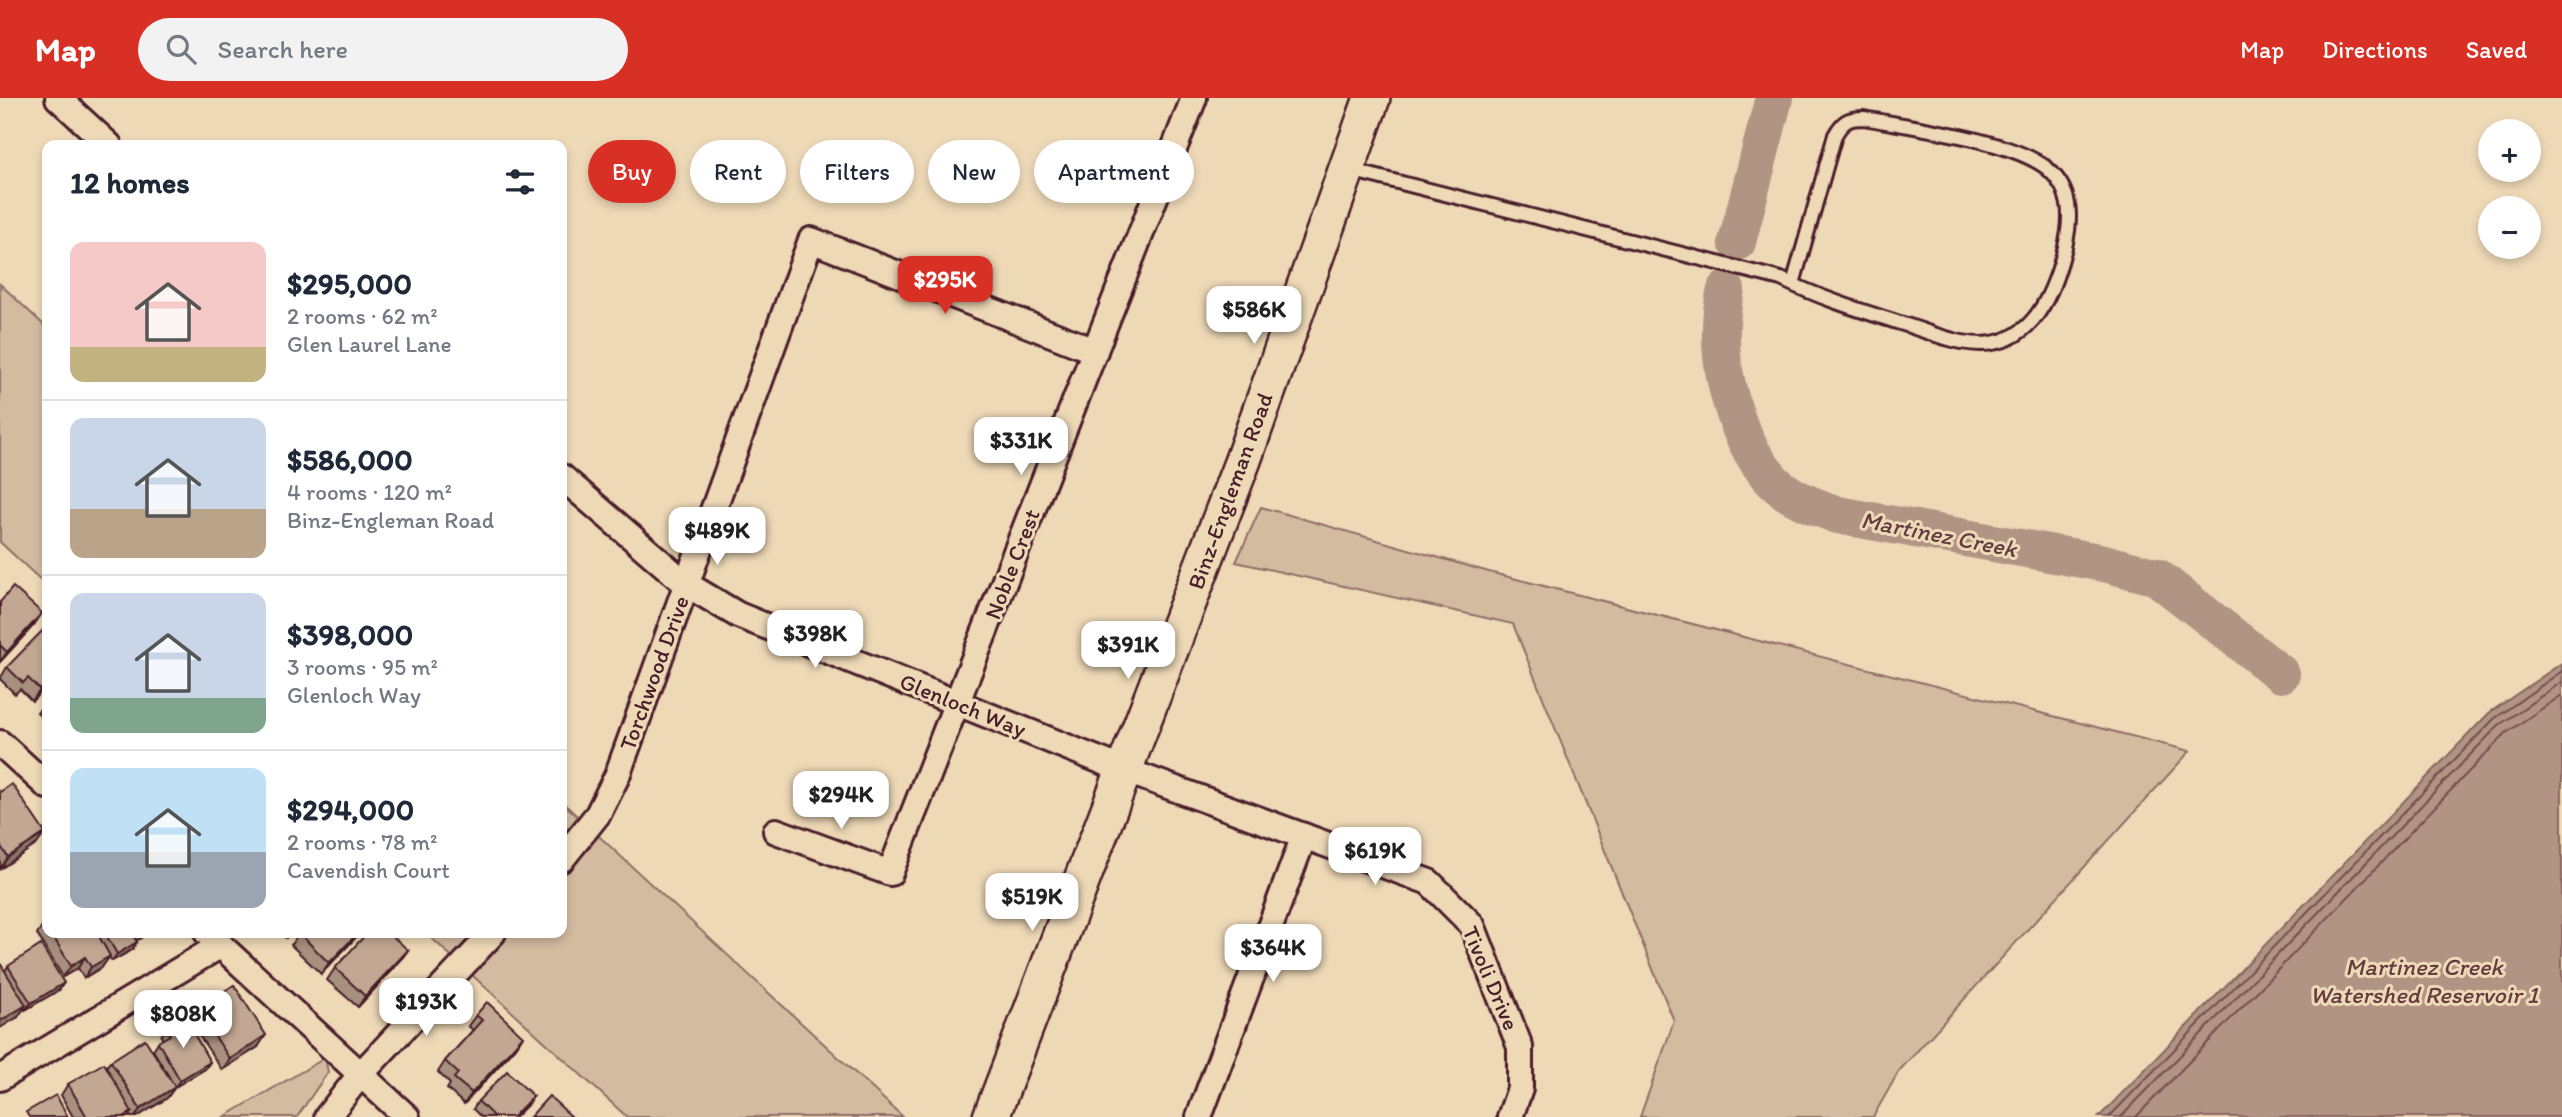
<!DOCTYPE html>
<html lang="en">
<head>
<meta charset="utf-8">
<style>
  :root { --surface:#fff; --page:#f2f2f3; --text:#1f2937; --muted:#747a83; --line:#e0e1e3; --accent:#d93025 }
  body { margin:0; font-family:Itim,sans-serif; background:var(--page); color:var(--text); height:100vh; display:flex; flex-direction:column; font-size:26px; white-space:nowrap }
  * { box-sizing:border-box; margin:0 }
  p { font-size:23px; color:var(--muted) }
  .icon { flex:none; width:38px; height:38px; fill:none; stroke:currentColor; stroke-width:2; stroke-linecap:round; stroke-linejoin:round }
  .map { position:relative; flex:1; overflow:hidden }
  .sheet { position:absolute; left:42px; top:42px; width:525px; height:798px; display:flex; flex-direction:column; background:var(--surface); border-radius:14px; box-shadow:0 4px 10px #0003 }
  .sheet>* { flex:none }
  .hud { position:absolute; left:588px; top:42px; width:665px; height:63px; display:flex; gap:14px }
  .buttons { position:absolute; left:2478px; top:21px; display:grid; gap:14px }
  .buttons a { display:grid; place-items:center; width:63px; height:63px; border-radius:50%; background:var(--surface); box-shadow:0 4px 10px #0003; font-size:35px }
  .price { position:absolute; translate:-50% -60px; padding:0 16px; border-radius:14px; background:#fff; color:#222; font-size:23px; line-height:46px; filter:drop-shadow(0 2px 4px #0008) }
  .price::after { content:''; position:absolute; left:50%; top:42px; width:21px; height:16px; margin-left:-10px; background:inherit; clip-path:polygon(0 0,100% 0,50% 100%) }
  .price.selected { background:var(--accent); color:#fff }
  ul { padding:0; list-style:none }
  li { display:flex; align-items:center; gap:21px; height:175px; padding:0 28px }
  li+li { border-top:2px solid var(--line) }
  li span { display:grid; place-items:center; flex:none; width:196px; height:140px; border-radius:14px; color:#555 }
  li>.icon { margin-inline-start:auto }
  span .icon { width:84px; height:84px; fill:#fffc; stroke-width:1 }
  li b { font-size:30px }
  h2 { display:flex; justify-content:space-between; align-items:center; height:84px; padding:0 28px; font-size:30px }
  .chip { padding:0 24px; border-radius:32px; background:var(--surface); box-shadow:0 4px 10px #0003; font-size:24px; line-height:63px }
  .chip.selected { background:var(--accent); color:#fff }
  header { display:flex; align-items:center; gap:42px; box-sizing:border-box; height:98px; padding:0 35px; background:var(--accent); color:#fff }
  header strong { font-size:33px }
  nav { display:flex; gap:38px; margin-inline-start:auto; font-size:24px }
  .search { width:490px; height:63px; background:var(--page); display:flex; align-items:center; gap:18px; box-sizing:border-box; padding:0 24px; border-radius:38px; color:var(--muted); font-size:26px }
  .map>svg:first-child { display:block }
  .green { fill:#d3bba0; stroke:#8e6d66; stroke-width:2 }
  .water { fill:#b19483; stroke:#886560; stroke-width:2 }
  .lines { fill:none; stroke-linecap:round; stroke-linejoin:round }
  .shore { stroke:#734e4e; stroke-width:2 }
  .river { stroke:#b19483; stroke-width:38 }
  .lane-casing { stroke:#4a1f2b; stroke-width:18 }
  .street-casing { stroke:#4a1f2b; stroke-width:30 }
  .secondary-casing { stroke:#4a1f2b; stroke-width:40 }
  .lane { stroke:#eed9b7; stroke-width:12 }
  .street { stroke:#eed9b7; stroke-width:24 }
  .secondary { stroke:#eed9b7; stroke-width:35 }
  .wall { fill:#a7907e; stroke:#4a1f2b; stroke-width:2 }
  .shaded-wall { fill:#887666; stroke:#4a1f2b; stroke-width:2 }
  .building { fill:#c2a892; stroke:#4a1f2b; stroke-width:2 }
  .labels { text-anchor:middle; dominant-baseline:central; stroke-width:6; stroke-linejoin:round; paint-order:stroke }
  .street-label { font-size:23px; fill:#4a1f2b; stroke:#eed9b7 }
  .water-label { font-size:24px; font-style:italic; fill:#643c41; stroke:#eed9b7 }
</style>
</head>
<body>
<header>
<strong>Map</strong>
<div class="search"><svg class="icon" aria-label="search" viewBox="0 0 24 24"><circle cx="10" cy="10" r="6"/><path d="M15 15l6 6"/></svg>Search here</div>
<nav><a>Map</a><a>Directions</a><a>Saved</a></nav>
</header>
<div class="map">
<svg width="2562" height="1019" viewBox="0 0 2562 1019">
  <rect width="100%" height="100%" fill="#eed9b7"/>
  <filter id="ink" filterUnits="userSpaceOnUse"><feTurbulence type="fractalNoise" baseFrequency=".0143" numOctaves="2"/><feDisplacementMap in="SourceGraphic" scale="14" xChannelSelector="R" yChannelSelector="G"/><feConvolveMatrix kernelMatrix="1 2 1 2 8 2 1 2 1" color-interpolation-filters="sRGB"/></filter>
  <g filter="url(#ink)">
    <!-- green -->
    <g class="green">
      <path d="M0,186L47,230V488L0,444Z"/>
      <path d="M1261,409L1489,474L2190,653L1899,973L1873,1019H1640L1674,923L1513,526L1236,464Z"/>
      <path d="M562,704L903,1019H627L426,835H562Z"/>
      <path d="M325,960L328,974L297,1019H224Z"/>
    </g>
    <!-- water -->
    <path class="water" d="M2562,565V1019H2099L2489,615Z"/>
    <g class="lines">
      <!-- shore -->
      <g class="shore">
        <path d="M2109,1019L2494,621L2562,573"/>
        <path d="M2121,1019L2499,627L2562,584"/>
        <path d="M2136,1019L2506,635L2562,597"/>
      </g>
      <!-- river -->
      <g class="river">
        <path d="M1737,144L1774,0"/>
        <path d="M1726,192C1711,251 1731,336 1772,382C1789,400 1816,409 1838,417L2104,465L2157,479L2281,576"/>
      </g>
      <defs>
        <path id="lane" d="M1350,72L1781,181C1820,200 1859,212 1900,225C1920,231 1941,240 1962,244C2028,257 2052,202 2065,149C2072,119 2072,92 2048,71C2013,42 1910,29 1864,20C1848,20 1843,23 1835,37L1793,186"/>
        <g id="street">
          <path d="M58,0L109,47"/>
          <path d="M562,379L686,486L738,517L1124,672L1429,784L1472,827L1520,949V991L1510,1019"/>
          <path d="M0,645L47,688"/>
          <path d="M776,733L890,775L1194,0"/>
          <path d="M562,761L598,716L617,678L811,142L1095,253"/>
          <path d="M207,835L407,1019"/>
          <path d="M0,980L221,847"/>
          <path d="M327,1019L360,977L493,835"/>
          <path d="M1199,1019L1304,738"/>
        </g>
        <path id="secondary" d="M991,1019L1243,362L1372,0"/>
      </defs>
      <!-- lane casing -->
      <use href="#lane" class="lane-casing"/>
      <!-- street casing -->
      <use href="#street" class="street-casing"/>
      <!-- secondary casing -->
      <use href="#secondary" class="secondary-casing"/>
      <!-- lane -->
      <use href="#lane" class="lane"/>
      <!-- street -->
      <use href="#street" class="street"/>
      <!-- secondary -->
      <use href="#secondary" class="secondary"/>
    </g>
    <!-- wall -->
    <g class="wall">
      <path d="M0,504L42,515L34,527L0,564Z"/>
      <path d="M7,569L47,587L32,603L20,591L15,596L0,581Z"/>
      <path d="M47,601V624L37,615Z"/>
      <path d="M0,694L37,746L0,771Z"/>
      <path d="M47,823V835H144L141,840L136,842L137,844L132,852L112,863L109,859L102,869L84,880L78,870L63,879L37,836L45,825Z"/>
      <path d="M279,835H292L286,840Z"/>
      <path d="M299,835H360L321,876L291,847Z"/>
      <path d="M408,852L400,863L358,909L327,882L335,870Z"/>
      <path d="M8,868L59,892L25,912L24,910L18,919L5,873Z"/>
      <path d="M197,911L258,949L222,972L189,922Z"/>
      <path d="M476,917L523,938L516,949L464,1006L447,991L450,986L438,974L445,963L473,932L468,928Z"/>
      <path d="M166,931L210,964L205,971L175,989L167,1000L137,1019H131L130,1017L129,1019H73L61,997L68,986L106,969L111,963L169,979L153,952L158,944L163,942L161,938Z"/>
      <path d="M478,1003L528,1006L515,1019H481L473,1011Z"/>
    </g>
    <!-- shaded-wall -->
    <g class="shaded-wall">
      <path d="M42,515L34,527L0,564L7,554Z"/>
      <path d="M47,584V587L32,603L40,592Z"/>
      <path d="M45,735L37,746L0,771L8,759Z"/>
      <path d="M142,835H144L141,840L129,847L134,839Z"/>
      <path d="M358,835H360L321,876L329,865Z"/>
      <path d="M137,844L132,852L112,863L117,856Z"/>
      <path d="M408,852L400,863L358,909L365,898Z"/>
      <path d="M110,858L102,869L84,880L91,869Z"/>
      <path d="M85,859L78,870L63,879L71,868Z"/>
      <path d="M64,885L59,892L25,912L31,905Z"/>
      <path d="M26,907L18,919L0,930V923Z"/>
      <path d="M266,937L258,949L222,972L230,961Z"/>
      <path d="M523,938L516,949L464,1006L472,995Z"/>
      <path d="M210,964L205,971L175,989L180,982Z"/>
      <path d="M175,989L167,1000L137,1019H135L140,1011Z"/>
      <path d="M533,998L528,1006L515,1019H513Z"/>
    </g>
    <!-- building -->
    <g class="building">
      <path d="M13,489L42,515L7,554L0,547V504Z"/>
      <path d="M43,532L47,537V584L40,592L28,580L23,585L7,569Z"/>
      <path d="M12,686L45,735L8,759L0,747V694Z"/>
      <path d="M51,835H97L110,858L91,869L85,859L71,868Z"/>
      <path d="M105,835H142L134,839L137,844L117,856Z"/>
      <path d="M299,835H358L329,865Z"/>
      <path d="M367,835H389L408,852L365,898L335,870Z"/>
      <path d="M41,847L64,885L31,905L8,868Z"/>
      <path d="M0,865L26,907L0,923Z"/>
      <path d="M234,887L266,937L230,961L197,911Z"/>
      <path d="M487,904L523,938L472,995L454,980L458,975L445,963L482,922L476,917Z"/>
      <path d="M185,920L210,964L180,982L158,944L170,937L166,931Z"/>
      <path d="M145,941L175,989L140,1011L111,963Z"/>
      <path d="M104,965L132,1014L123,1019H87L68,986Z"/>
      <path d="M507,973L533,998L513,1019H494L478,1003Z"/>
      <path d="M56,997L68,1019H29L26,1014Z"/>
      <path d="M549,998L572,1019H530Z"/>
    </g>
  </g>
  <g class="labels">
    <!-- street labels -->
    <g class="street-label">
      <text transform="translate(1230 393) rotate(-70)">Binz-Engleman Road</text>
      <text transform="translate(1012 466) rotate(-69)">Noble Crest</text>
      <text transform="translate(654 575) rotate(-70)">Torchwood Drive</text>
      <text transform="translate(963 607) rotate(22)">Glenloch Way</text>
      <text transform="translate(1491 880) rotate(67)">Tivoli Drive</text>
    </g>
    <!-- water labels -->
    <g class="water-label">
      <text transform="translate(1939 436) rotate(11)">Martinez Creek</text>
      <text x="2424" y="868">Martinez Creek<tspan x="2424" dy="28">Watershed Reservoir 1</tspan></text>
    </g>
  </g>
</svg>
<div class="buttons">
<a>+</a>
<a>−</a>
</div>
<b class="price selected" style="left:945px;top:218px">$295K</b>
<b class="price" style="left:1254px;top:248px">$586K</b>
<b class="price" style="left:1021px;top:379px">$331K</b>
<b class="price" style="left:717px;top:469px">$489K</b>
<b class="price" style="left:815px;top:572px">$398K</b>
<b class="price" style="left:1128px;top:583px">$391K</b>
<b class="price" style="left:841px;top:733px">$294K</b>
<b class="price" style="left:1375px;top:789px">$619K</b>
<b class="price" style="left:1032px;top:835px">$519K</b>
<b class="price" style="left:1273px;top:886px">$364K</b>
<b class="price" style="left:426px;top:940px">$193K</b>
<b class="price" style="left:183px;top:952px">$808K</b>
<div class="hud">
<a class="chip selected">Buy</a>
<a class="chip">Rent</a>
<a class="chip">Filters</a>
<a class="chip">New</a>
<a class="chip">Apartment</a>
</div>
<section class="sheet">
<h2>12 homes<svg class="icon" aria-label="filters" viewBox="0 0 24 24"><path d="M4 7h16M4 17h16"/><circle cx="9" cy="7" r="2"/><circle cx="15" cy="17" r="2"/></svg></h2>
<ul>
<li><span style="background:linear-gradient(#f6c9c9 75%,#c2b280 0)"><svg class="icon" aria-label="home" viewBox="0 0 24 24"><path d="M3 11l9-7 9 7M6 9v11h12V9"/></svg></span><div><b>$295,000</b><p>2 rooms · 62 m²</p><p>Glen Laurel Lane</p></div></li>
<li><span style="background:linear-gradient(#c9d6e8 65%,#b9a48a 0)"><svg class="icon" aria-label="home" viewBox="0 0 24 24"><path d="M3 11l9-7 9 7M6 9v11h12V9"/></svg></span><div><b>$586,000</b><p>4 rooms · 120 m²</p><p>Binz-Engleman Road</p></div></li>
<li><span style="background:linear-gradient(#c9d6e8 75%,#7fa58c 0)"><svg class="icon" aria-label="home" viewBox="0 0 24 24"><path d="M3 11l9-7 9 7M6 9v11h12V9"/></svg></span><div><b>$398,000</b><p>3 rooms · 95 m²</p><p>Glenloch Way</p></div></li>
<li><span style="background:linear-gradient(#bfe0f5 60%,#9aa5b1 0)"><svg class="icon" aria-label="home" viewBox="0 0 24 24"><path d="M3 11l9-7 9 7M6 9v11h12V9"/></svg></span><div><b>$294,000</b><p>2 rooms · 78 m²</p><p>Cavendish Court</p></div></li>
</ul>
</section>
</div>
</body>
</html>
